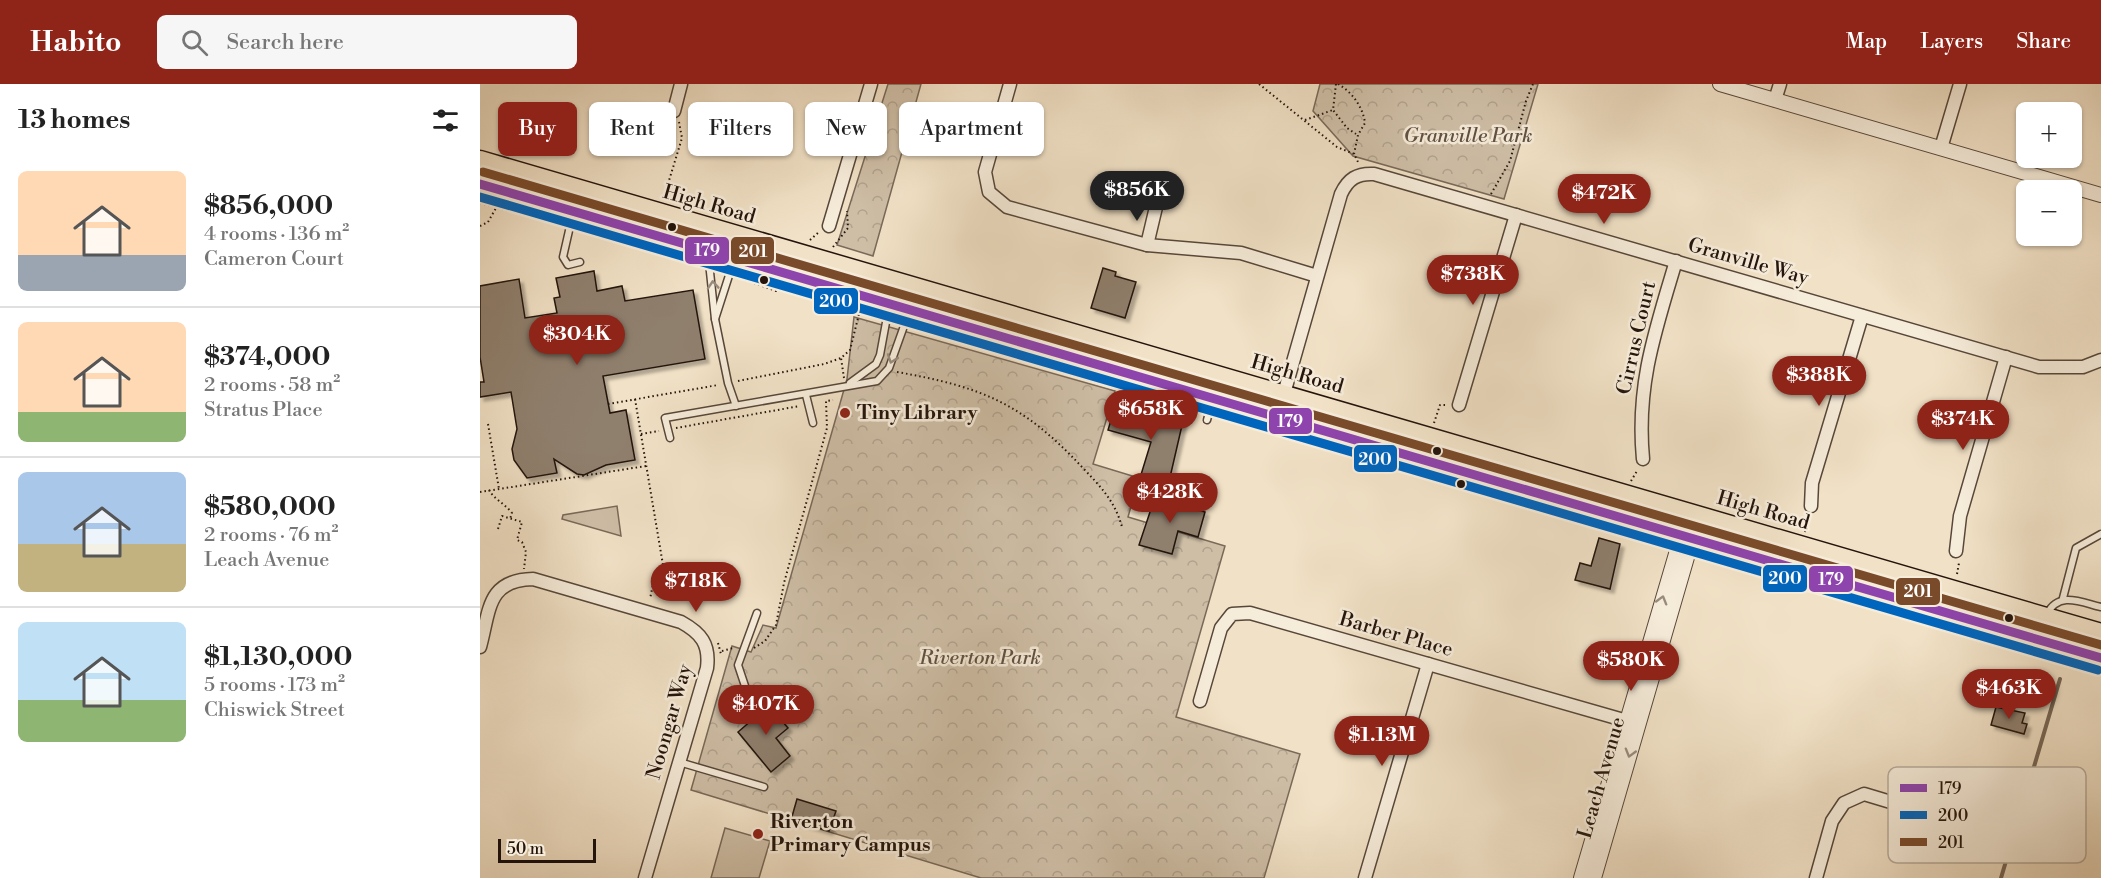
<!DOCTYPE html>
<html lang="en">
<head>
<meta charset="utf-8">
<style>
  :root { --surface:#fff; --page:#f6f6f6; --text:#222; --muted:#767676; --line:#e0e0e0; --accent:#8f2418 }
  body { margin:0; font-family:"Libre Bodoni",serif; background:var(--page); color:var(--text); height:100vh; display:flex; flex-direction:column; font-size:22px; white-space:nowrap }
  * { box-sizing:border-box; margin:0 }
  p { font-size:20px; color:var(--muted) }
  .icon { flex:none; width:33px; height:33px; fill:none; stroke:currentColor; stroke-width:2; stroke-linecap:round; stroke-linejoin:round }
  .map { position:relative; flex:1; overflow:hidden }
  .side { display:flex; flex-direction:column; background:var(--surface); width:480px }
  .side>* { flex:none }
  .guide { position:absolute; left:18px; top:18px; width:570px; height:54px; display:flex; gap:12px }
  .buttons { position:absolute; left:1536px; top:18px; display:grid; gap:12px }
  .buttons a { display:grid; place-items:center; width:66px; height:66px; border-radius:9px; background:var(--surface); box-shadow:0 2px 4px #0004; font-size:30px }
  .scale { position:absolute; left:18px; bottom:15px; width:98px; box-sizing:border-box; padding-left:6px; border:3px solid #24140c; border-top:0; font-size:16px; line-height:21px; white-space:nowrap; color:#24140c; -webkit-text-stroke:4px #f6ecda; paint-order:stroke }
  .price { position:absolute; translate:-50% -51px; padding:0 14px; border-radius:21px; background:var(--accent); color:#fff; font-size:20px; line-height:39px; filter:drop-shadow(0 2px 3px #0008) }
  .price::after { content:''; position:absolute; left:50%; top:36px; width:18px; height:14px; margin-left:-9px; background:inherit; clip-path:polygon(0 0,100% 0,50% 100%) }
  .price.active { background:#222; color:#fff }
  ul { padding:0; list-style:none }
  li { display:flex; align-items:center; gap:18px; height:150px; padding:0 18px }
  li+li { border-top:2px solid var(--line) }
  li span { display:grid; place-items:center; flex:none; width:168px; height:120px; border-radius:9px; color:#555 }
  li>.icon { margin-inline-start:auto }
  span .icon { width:72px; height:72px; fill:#fffc; stroke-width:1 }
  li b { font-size:26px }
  h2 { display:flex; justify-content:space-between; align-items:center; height:72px; padding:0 18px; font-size:26px }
  .pill { padding:0 21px; border-radius:9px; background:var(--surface); box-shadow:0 2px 4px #0004; font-size:21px; line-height:54px }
  .pill.active { background:var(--accent); color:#fff }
  header { display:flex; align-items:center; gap:36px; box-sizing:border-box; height:84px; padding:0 30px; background:var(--accent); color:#fff }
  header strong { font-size:28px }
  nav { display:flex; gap:33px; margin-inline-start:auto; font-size:21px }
  .search { width:420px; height:54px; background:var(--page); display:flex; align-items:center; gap:15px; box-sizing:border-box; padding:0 21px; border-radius:9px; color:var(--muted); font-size:22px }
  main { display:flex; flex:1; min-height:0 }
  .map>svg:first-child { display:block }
  .green { fill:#cebea6; stroke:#796959; stroke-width:1.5 }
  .park { fill:url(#park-crowns); stroke:#796959; stroke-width:1.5 }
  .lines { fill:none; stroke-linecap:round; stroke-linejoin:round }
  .stream { stroke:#756556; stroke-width:4 }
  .building { fill:#8f7f6d; stroke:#24140c; stroke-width:1.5; filter:url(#shadow) }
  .service-casing { stroke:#57473a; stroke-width:9 }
  .minor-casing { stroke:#57473a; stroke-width:15 }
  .tertiary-casing { stroke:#57473a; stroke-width:16 }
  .primary-casing { stroke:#24140c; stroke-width:21 }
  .path { stroke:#24140c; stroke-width:2; stroke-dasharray:1.5 3; stroke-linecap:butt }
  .service { stroke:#f6ecda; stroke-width:6 }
  .minor { stroke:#f6ecda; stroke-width:12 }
  .tertiary { stroke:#f6ecda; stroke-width:14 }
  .primary { stroke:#f1e1c6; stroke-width:18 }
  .bus-1-casing { stroke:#f6ecda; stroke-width:14 }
  .bus-2-casing { stroke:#f6ecda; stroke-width:14 }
  .bus-3-casing { stroke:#f6ecda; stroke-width:14 }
  .bus-1 { stroke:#8e44ad; stroke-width:9 }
  .bus-2 { stroke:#0065bd; stroke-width:9 }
  .bus-3 { stroke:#7a4b2a; stroke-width:9 }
  .oneway { stroke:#988b7d }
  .bus-dot { fill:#24140c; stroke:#f6ecda; stroke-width:2 }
  .poi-dot { fill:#8f2418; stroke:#f6ecda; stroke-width:2 }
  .labels { text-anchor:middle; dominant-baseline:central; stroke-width:5; stroke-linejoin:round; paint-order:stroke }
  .park-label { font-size:20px; font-style:italic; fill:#605042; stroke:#f6ecda }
  .street-label { font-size:20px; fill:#24140c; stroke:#f6ecda }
  .poi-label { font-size:20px; font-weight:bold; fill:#24140c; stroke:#f6ecda; text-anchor:start }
  .key { fill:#f6ecda; stroke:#b7ab9c; stroke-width:1.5 }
  .key-label { font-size:16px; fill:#24140c }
  .line-badge { stroke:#f6ecda; stroke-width:2 }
  .badge-label { font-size:16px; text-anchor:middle; font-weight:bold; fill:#fff }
</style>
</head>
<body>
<header>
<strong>Habito</strong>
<div class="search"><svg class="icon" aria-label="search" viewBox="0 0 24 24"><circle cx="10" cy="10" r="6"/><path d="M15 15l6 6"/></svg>Search here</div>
<nav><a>Map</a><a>Layers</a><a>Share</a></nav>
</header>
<main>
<section class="side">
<h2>13 homes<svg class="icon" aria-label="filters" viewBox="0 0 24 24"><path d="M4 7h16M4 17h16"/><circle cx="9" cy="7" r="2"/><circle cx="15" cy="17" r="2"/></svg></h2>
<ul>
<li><span style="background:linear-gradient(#ffd9b3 70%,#9aa5b1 0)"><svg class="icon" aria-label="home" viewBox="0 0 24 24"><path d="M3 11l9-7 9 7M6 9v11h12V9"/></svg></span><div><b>$856,000</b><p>4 rooms · 136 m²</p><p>Cameron Court</p></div></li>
<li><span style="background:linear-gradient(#ffd9b3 75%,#8fb573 0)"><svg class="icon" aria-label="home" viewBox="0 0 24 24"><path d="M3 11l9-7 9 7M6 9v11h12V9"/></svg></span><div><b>$374,000</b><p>2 rooms · 58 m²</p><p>Stratus Place</p></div></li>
<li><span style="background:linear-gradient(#a9c7e8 60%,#c2b280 0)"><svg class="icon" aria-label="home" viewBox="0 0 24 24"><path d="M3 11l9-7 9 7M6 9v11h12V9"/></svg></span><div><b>$580,000</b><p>2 rooms · 76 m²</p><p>Leach Avenue</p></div></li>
<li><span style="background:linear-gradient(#bfe0f5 65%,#8fb573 0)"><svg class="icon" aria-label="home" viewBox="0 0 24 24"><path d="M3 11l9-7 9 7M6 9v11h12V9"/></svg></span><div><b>$1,130,000</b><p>5 rooms · 173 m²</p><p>Chiswick Street</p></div></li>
</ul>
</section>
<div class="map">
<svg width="1621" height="794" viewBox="0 0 1621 794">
  <defs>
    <pattern id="park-crowns" width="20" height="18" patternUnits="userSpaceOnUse" patternTransform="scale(1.5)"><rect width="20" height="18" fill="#cebea6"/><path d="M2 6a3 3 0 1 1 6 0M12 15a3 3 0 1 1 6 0" fill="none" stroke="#b1a28e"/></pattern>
    <filter id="shadow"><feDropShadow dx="4" dy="4" stdDeviation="1.5" flood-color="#0004"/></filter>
  </defs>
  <rect width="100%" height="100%" fill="#f1e1c6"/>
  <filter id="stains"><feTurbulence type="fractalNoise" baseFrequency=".00333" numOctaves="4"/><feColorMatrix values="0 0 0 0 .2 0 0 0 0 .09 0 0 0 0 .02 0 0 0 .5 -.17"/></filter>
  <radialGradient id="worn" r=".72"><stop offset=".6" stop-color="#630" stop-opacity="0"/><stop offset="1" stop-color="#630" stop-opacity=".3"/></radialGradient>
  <!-- green -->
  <g class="green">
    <path d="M137,422L141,452L82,435L83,431Z"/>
    <path d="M245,744L290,757L279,794H231Z"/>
  </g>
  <!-- park -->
  <g class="park">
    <path d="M408,0H441L393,172L357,161Z"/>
    <path d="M840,0H1058L1024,115L873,72L833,27Z"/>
    <path d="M374,233L635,307L613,380L659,394L648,433L745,462L696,633L820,670L784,794H501L211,706L252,562L271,568L283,541L296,544L367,295Z"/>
  </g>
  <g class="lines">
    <!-- stream -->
    <path class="stream" d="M1521,794L1580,595"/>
  </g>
  <!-- building -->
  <g class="building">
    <path d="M623,184L636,188L635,192L656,198L645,234L611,224Z"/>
    <path d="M114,187L117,207L142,202L145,217L213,206L225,275L123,292L130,329L146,326L155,376L126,381L104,391L97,390L74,375L77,389L47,394L34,376L32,365L37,345L31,308L0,313V298H4L0,273V202L39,195L45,234L77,229L74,214L80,213L76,194Z"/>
    <path d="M635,323L677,335L678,331L703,337L688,402L660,394L671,358L628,346Z"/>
    <path d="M676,410L693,415L692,419L725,428L718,453L698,447L692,470L659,461Z"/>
    <path d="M1119,454L1140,460L1130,505L1095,496L1100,479L1111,482Z"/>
    <path d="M284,616L308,644L296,654L310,672L291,688L258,648L272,636L267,630Z"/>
    <path d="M1516,623L1545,629L1542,639L1547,640L1544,650L1511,641Z"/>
    <path d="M317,715L356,727L349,747L311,736Z"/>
  </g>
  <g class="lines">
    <defs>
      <g id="service">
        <path d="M93,129L83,173L88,181L100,178"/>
        <path d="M191,140L236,161"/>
        <path d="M228,169L235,235L248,299L256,322"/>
        <path d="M421,218L442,209"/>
        <path d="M235,235L254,176"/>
        <path d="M370,299L396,280L400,271L409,222"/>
        <path d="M326,311L333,339"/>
        <path d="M727,336L739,293"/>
        <path d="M190,354L185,334L397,297L409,284L424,242L438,231"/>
        <path d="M1583,514L1596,464L1621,450"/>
        <path d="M1567,530C1579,507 1600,518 1621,523"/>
        <path d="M267,608L258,581L277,529"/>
        <path d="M199,678L284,703"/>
      </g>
      <g id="minor">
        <path d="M530,0L505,88L509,108L527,123L667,161L761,169L837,192"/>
        <path d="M1295,16L1300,0"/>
        <path d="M194,27L201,0"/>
        <path d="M1461,64L1480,0"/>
        <path d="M349,142L391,0"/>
        <path d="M667,161L676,123"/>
        <path d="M979,321L1036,131"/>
        <path d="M797,334L861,110C868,95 877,89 894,90L1559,283H1603L1621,276"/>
        <path d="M1163,375C1156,302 1175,247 1196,177"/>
        <path d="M1331,422L1332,399L1382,232"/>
        <path d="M1476,467L1480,432L1526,273"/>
        <path d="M0,563C10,526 7,496 53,495L201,538C221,549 230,560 227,584L165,794"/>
        <path d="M720,617L741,544L752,530L770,529L1154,639"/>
        <path d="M885,794L948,580"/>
        <path d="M1336,794L1352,737L1364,719L1384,710L1504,746"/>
      </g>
      <g id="tertiary">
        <path d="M1240,0L1621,111"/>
        <path d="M1101,794L1208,429"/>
        <path d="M1114,794L1219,432"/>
      </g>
      <g id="primary">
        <path d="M0,76L1621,549"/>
        <path d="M0,100L1621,574"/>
      </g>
    </defs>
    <!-- service casing -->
    <use href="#service" class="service-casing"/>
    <!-- minor casing -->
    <use href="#minor" class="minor-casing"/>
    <!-- tertiary casing -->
    <use href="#tertiary" class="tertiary-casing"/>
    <!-- primary casing -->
    <use href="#primary" class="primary-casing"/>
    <!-- path -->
    <g class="path">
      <path d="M779,0L857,63L874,70L879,80"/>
      <path d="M856,0L853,26L867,44L876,50"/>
      <path d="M858,0C872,8 883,23 885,39L878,51L874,70"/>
      <path d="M825,36L853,26"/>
      <path d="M1011,110L1030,77L1046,17L1053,0"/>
      <path d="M184,113L202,54L199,38"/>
      <path d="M0,119L82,142"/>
      <path d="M0,142L8,138L16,124"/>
      <path d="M99,147L220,182"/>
      <path d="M330,156L339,148"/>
      <path d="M353,163L368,144L367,127"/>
      <path d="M257,193L296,207L299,206L397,234"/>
      <path d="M434,245L633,303"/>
      <path d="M417,288C502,303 542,319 602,383C620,402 635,417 642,443"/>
      <path d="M364,294L361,274L370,266L379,230"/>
      <path d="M258,297L344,280L361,274"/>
      <path d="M155,315L183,481L179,497L173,500L170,515"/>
      <path d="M128,320L238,301"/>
      <path d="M954,339L960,321H968"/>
      <path d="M8,340L19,405"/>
      <path d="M196,344L320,322"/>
      <path d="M161,350L179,347"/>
      <path d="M1151,397L1157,387"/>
      <path d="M9,406C13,414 25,420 32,429L30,435"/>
      <path d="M0,408L166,382"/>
      <path d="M18,445L22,432L42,438L37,456L42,458L46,468L44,485"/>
      <path d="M1325,448L1328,433"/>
      <path d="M1477,490L1479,479"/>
      <path d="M238,559L241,570"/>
      <path d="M274,564L285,557L296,541L304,499L347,344L346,317L353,316"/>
      <path d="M242,567L253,564"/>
    </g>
    <!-- service -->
    <use href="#service" class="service"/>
    <!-- minor -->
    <use href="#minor" class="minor"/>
    <!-- tertiary -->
    <use href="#tertiary" class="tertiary"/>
    <!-- primary -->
    <use href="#primary" class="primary"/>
    <defs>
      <path id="bus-1" d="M0,100L1621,574"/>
      <path id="bus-2" d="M0,113L1618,586"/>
      <path id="bus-3" d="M3,88L1621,561"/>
    </defs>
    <!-- bus-1 casing -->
    <use href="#bus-1" class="bus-1-casing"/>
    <!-- bus-2 casing -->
    <use href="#bus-2" class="bus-2-casing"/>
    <!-- bus-3 casing -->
    <use href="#bus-3" class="bus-3-casing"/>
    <!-- bus-1 -->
    <use href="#bus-1" class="bus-1"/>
    <!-- bus-2 -->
    <use href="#bus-2" class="bus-2"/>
    <!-- bus-3 -->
    <use href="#bus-3" class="bus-3"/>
  </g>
  <!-- one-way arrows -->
  <defs><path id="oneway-chevron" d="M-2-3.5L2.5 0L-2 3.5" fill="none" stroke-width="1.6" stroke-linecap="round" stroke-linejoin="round" transform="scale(1.5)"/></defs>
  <g class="oneway">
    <use href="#oneway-chevron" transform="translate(233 201) rotate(-94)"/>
    <use href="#oneway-chevron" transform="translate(412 275) rotate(109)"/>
    <use href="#oneway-chevron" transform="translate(1182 516) rotate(-74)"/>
    <use href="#oneway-chevron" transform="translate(1150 669) rotate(106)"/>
  </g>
  <!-- markers -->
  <g class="bus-dot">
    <circle cx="192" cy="143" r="5"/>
    <circle cx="284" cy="196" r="5"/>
    <circle cx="957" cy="367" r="5"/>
    <circle cx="981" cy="400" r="5"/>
    <circle cx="1529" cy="534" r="5"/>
  </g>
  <g class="poi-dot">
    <circle cx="365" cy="329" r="6"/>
    <circle cx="278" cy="750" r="6"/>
  </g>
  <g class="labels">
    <!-- park labels -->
    <g class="park-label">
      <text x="988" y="52">Granville Park</text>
      <text x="500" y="574">Riverton Park</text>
    </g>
    <!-- street labels -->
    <g class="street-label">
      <text transform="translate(229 121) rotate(16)">High Road</text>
      <text transform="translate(1268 178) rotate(16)">Granville Way</text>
      <text transform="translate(1157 254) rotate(-77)">Cirrus Court</text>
      <text transform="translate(817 291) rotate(16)">High Road</text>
      <text transform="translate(1283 427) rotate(16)">High Road</text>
      <text transform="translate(916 551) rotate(16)">Barber Place</text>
      <text transform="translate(190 638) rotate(-74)">Noongar Way</text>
      <text transform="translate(1122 694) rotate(-74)">Leach Avenue</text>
    </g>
    <!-- poi labels -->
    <g class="poi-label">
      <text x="377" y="329">Tiny Library</text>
      <text x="290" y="738">Riverton<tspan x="290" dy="23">Primary Campus</tspan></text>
    </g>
  </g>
  <!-- legend -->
  <rect x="1408" y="683" width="198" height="96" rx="9" class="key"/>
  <rect x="1420" y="700" width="27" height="8" fill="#8e44ad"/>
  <rect x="1420" y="727" width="27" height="8" fill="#0065bd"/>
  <rect x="1420" y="754" width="27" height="8" fill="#7a4b2a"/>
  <g class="key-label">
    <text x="1458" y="710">179</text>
    <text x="1458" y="737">200</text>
    <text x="1458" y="764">201</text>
  </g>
  <g class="line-badge">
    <rect x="204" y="152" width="46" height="29" rx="6" fill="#8e44ad"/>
    <rect x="250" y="152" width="45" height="29" rx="6" fill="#7a4b2a"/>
    <rect x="333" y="203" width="46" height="28" rx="6" fill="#0065bd"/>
    <rect x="788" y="323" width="45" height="28" rx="6" fill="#8e44ad"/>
    <rect x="873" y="360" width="45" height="29" rx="6" fill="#0065bd"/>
    <rect x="1282" y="480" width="46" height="29" rx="6" fill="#0065bd"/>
    <rect x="1328" y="481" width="46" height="28" rx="6" fill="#8e44ad"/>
    <rect x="1415" y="493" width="46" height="29" rx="6" fill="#7a4b2a"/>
  </g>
  <g class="badge-label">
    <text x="227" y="172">179</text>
    <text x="273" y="173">201</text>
    <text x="356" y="223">200</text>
    <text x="810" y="343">179</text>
    <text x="895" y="381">200</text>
    <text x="1305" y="500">200</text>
    <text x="1351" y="501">179</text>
    <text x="1438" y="513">201</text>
  </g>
  <rect width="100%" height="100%" filter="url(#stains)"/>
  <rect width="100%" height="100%" fill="url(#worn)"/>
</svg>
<div class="buttons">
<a>+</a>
<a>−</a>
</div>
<div class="scale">50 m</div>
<b class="price active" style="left:657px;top:138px">$856K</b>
<b class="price" style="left:1124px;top:141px">$472K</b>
<b class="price" style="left:993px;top:222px">$738K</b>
<b class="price" style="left:97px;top:282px">$304K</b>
<b class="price" style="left:1339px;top:323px">$388K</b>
<b class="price" style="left:671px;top:357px">$658K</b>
<b class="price" style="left:1483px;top:367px">$374K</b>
<b class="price" style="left:690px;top:440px">$428K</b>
<b class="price" style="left:216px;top:529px">$718K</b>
<b class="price" style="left:1151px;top:608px">$580K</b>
<b class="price" style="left:1529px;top:636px">$463K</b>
<b class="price" style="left:286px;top:652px">$407K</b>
<b class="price" style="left:902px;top:683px">$1.13M</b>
<div class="guide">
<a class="pill active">Buy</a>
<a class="pill">Rent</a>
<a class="pill">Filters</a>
<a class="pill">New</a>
<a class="pill">Apartment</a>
</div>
</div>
</main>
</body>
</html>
